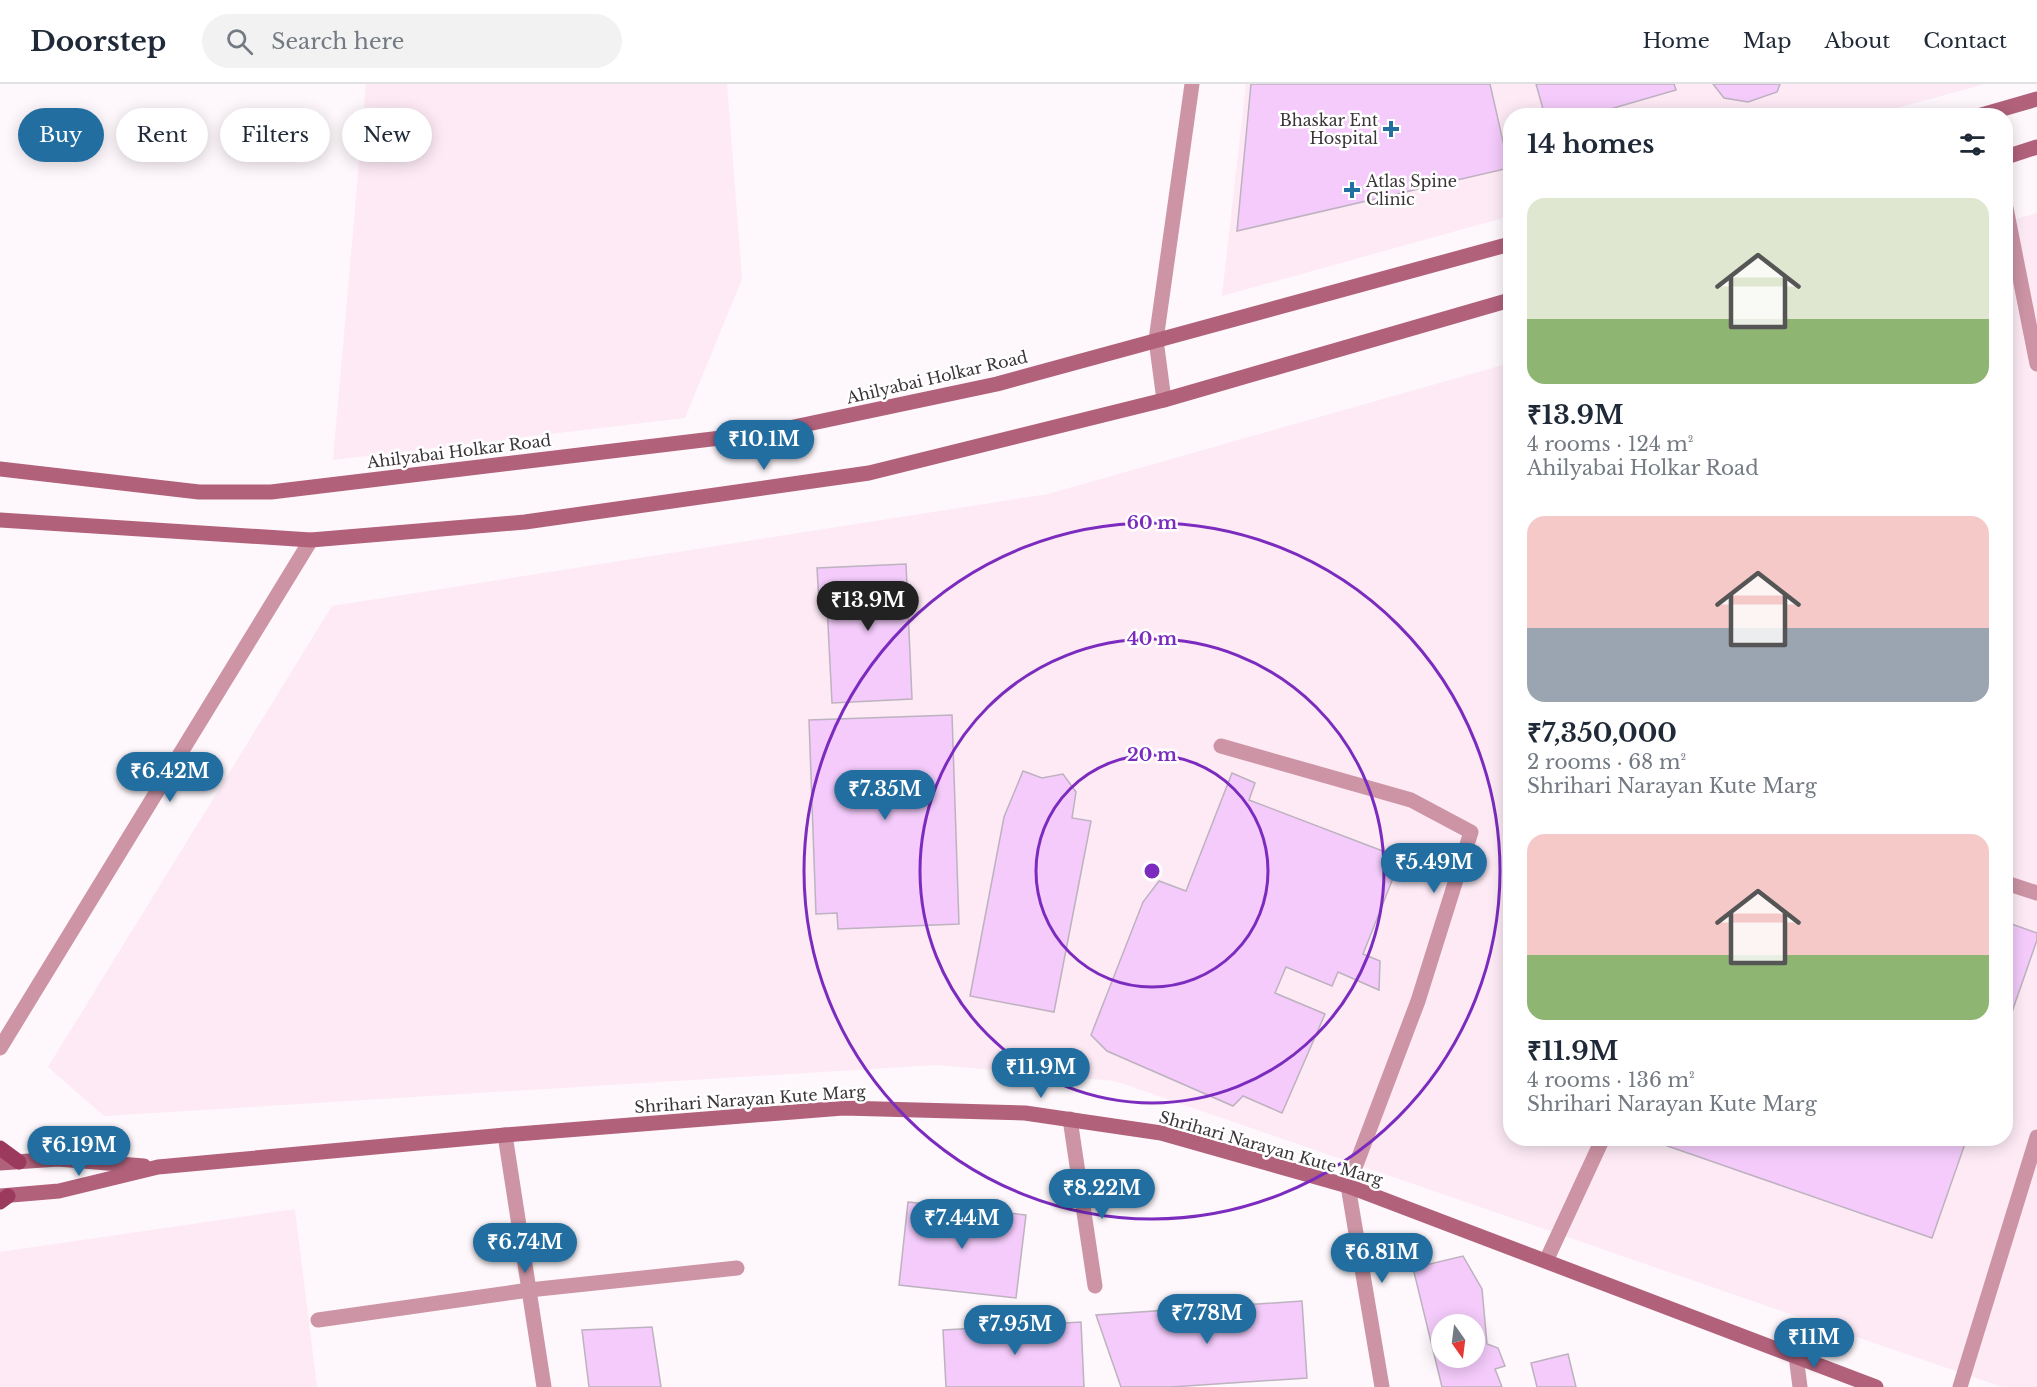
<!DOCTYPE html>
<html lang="en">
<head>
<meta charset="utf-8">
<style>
  :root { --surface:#fff; --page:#f2f2f3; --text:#1f2937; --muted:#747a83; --line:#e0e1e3; --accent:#236ea1 }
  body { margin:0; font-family:"Libre Baskerville",serif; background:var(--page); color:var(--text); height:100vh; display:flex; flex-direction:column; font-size:22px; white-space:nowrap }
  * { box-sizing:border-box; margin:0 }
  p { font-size:20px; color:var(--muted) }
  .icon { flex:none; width:33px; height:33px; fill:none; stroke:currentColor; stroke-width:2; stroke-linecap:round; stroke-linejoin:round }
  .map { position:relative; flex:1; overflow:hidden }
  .drawer { position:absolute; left:1503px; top:24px; width:510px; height:1038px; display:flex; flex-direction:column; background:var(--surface); border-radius:24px; box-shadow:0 3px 15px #0003 }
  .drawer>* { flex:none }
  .banner { position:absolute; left:18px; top:24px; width:570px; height:54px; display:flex; gap:12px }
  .needle { width:39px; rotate:166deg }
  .fabs { position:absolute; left:1431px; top:1230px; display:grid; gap:12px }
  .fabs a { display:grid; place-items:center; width:54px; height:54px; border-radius:50%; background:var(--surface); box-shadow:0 3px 15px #0003; font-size:30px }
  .price { position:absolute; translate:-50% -51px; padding:0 14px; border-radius:21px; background:var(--accent); color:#fff; font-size:20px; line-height:39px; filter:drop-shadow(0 2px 3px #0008) }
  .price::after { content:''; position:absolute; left:50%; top:36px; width:18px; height:14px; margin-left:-9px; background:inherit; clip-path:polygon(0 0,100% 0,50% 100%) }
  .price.on { background:#222; color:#fff }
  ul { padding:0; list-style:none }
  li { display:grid; align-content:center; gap:12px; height:318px; padding:0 24px }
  li span { display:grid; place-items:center; height:186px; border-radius:18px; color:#555 }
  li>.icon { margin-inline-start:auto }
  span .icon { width:108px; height:108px; fill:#fffc; stroke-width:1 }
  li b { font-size:26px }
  h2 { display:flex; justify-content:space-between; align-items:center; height:72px; padding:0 24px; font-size:26px }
  .pill { padding:0 21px; border-radius:27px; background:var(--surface); box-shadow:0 3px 15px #0003; font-size:21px; line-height:54px }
  .pill.on { background:var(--accent); color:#fff }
  header { display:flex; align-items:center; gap:36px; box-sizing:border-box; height:84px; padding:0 30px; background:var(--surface); border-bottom:2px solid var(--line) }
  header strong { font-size:28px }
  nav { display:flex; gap:33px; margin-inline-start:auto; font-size:21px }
  .search { width:420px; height:54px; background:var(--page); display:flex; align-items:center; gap:15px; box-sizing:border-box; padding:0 21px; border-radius:33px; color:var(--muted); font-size:22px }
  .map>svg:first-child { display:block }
  .built { fill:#fdeaf5 }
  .building { fill:#f4cbfb; stroke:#bdb2bf; stroke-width:1.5; fill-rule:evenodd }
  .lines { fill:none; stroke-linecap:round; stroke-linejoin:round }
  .lane { stroke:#cc94a4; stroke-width:15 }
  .street { stroke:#cc94a4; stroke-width:15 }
  .secondary { stroke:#b2617b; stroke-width:15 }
  .primary { stroke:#9c3a5e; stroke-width:15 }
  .ring { fill:none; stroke:#7b2cbf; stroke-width:3 }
  .poi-dot { fill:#236ea1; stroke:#fff; stroke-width:2 }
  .labels { text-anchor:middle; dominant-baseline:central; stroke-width:5; stroke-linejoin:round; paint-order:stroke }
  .poi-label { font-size:16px; fill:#3b3539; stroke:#fff; text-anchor:end }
  .street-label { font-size:16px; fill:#3b3539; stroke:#fff }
  .centre { fill:#7b2cbf; stroke:#fff; stroke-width:3 }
  .ring-label { font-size:18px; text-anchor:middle; font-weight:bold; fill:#7b2cbf; stroke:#fff; stroke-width:5; stroke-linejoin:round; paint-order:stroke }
</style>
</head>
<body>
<header>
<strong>Doorstep</strong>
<div class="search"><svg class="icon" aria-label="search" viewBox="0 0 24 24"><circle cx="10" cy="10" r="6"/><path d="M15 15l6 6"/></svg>Search here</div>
<nav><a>Home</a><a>Map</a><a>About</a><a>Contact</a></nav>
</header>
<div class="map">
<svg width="2037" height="1303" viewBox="0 0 2037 1303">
  <rect width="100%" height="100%" fill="#fef7fb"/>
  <!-- built -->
  <g class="built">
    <path d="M366,0H727L742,195L685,334L333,376Z"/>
    <path d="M1246,0H1985L1871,31L1510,32V132L1222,212Z"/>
    <path d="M2037,129V1303H2002L1115,997L936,981L104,1032L48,983L332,522L1048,410L1510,279V1054H2006V138Z"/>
    <path d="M295,1125L317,1303H0V1168Z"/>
  </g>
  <!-- building -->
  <g class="building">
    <path d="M1251,0H1490L1509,84L1237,147Z"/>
    <path d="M1536,0H1674L1676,6L1586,32H1545Z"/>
    <path d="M1713,0H1780L1777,8L1748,18L1724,14Z"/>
    <path d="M906,480L912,615L832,619L827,521L819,518L817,484Z"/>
    <path d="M952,631L959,840L838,845L837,829L816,830L809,636Z"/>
    <path d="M1023,687L1042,694L1063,690L1076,708L1072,734L1091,737L1054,928L970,912L1004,733Z"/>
    <path d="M1232,689L1255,699L1249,716L1401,774L1363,870L1380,877L1379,906L1338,888L1332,902L1286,883L1275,909L1325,930L1282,1029L1243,1012L1233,1022L1107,967L1091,951L1143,818L1159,797L1186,807Z"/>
    <path d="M2006,838L2037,849V856L2006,945Z"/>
    <path d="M1653,1054H1967L1932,1154L1653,1057Z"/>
    <path d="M908,1118L1026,1131L1016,1214L899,1201Z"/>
    <path d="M1463,1172L1482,1205L1487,1260L1498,1264L1505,1282L1495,1285L1502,1303H1442L1413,1184ZM1442,1240H1474V1274H1442Z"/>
    <path d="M1302,1217L1307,1294L1171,1303H1121L1096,1231Z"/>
    <path d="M1081,1238L1084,1303H946L943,1246Z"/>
    <path d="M652,1243L661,1303H589L582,1246Z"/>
    <path d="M1568,1270L1576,1303H1537L1531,1279Z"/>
  </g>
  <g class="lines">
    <!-- lane -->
    <g class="lane">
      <path d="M2006,799L2037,809"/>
      <path d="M1546,1177L1603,1054"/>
      <path d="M1960,1303L2037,1053"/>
    </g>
    <!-- street -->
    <g class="street">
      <path d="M2006,124L2037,280"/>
      <path d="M1164,316L1156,256L1192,0"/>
      <path d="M1221,662L1411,716L1471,748L1418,917L1348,1102L1382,1303"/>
      <path d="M0,964L311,456"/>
      <path d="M1070,1035L1095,1202"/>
      <path d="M505,1051L544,1303"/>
      <path d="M318,1236L529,1206L737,1184"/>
      <path d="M1796,1272L1800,1303"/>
    </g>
    <!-- secondary -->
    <g class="secondary">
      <path d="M1978,32L2037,15"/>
      <path d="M2006,73L2037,63"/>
      <path d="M0,385L199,408H271L770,348L997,300L1510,160"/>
      <path d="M0,436L311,456L525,438L869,389L1164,316L1510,216"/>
      <path d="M0,1079L58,1075L144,1082"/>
      <path d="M0,1112L59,1107L158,1083L505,1051L843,1024L1025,1029L1161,1049L1348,1102L1876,1303"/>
    </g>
    <!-- primary -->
    <g class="primary">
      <path d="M0,1064L19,1078"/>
      <path d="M0,1118L8,1112"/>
    </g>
  </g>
  <!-- distance rings -->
  <g class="ring">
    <circle cx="1152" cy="787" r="116"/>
    <circle cx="1152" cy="787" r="232"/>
    <circle cx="1152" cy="787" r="348"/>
  </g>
  <!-- markers -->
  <g class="poi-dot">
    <path d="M1388 36h6v6h6v6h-6v6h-6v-6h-6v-6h6z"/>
    <path d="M1349 97h6v6h6v6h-6v6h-6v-6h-6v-6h6z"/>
  </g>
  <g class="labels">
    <!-- poi labels -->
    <g class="poi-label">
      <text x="1378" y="36">Bhaskar Ent<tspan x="1378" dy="18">Hospital</tspan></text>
      <text x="1366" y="97" text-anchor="start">Atlas Spine<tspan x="1366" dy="18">Clinic</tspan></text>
    </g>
    <!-- street labels -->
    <g class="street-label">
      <text transform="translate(937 293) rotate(-13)">Ahilyabai Holkar Road</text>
      <text transform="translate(459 367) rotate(-7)">Ahilyabai Holkar Road</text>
      <text transform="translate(750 1015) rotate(-4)">Shrihari Narayan Kute Marg</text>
      <text transform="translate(1271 1064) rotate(16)">Shrihari Narayan Kute Marg</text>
    </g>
  </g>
  <circle cx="1152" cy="787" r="9" class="centre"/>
  <g class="ring-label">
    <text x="1152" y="445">60 m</text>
    <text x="1152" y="561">40 m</text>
    <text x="1152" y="677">20 m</text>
  </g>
</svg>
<div class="fabs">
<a><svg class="needle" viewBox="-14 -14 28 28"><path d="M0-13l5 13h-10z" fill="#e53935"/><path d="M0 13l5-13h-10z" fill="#747a83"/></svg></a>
</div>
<b class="price" style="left:764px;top:387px">₹10.1M</b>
<b class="price on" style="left:868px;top:548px">₹13.9M</b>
<b class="price" style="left:170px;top:719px">₹6.42M</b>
<b class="price" style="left:885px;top:737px">₹7.35M</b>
<b class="price" style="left:1434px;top:810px">₹5.49M</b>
<b class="price" style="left:1041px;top:1015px">₹11.9M</b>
<b class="price" style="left:79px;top:1093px">₹6.19M</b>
<b class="price" style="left:1102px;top:1136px">₹8.22M</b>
<b class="price" style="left:962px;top:1166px">₹7.44M</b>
<b class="price" style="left:525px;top:1190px">₹6.74M</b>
<b class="price" style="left:1382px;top:1200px">₹6.81M</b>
<b class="price" style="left:1207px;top:1261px">₹7.78M</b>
<b class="price" style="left:1015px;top:1272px">₹7.95M</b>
<b class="price" style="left:1814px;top:1285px">₹11M</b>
<div class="banner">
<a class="pill on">Buy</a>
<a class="pill">Rent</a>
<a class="pill">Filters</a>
<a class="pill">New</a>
</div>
<section class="drawer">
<h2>14 homes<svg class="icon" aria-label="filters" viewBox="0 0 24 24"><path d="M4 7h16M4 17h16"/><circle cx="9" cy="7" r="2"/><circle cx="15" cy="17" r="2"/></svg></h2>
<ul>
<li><span style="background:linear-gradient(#dfe7d0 65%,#8fb573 0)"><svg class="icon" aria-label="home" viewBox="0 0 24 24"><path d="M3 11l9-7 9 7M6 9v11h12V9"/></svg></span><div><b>₹13.9M</b><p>4 rooms · 124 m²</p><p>Ahilyabai Holkar Road</p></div></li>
<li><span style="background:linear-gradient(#f6c9c9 60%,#9aa5b1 0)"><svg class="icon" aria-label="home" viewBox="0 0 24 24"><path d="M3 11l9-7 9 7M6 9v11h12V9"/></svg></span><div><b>₹7,350,000</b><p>2 rooms · 68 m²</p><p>Shrihari Narayan Kute Marg</p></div></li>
<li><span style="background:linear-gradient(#f6c9c9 65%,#8fb573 0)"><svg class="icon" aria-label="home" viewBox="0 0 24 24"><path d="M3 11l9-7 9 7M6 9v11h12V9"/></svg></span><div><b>₹11.9M</b><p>4 rooms · 136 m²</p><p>Shrihari Narayan Kute Marg</p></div></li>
</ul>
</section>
</div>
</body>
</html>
